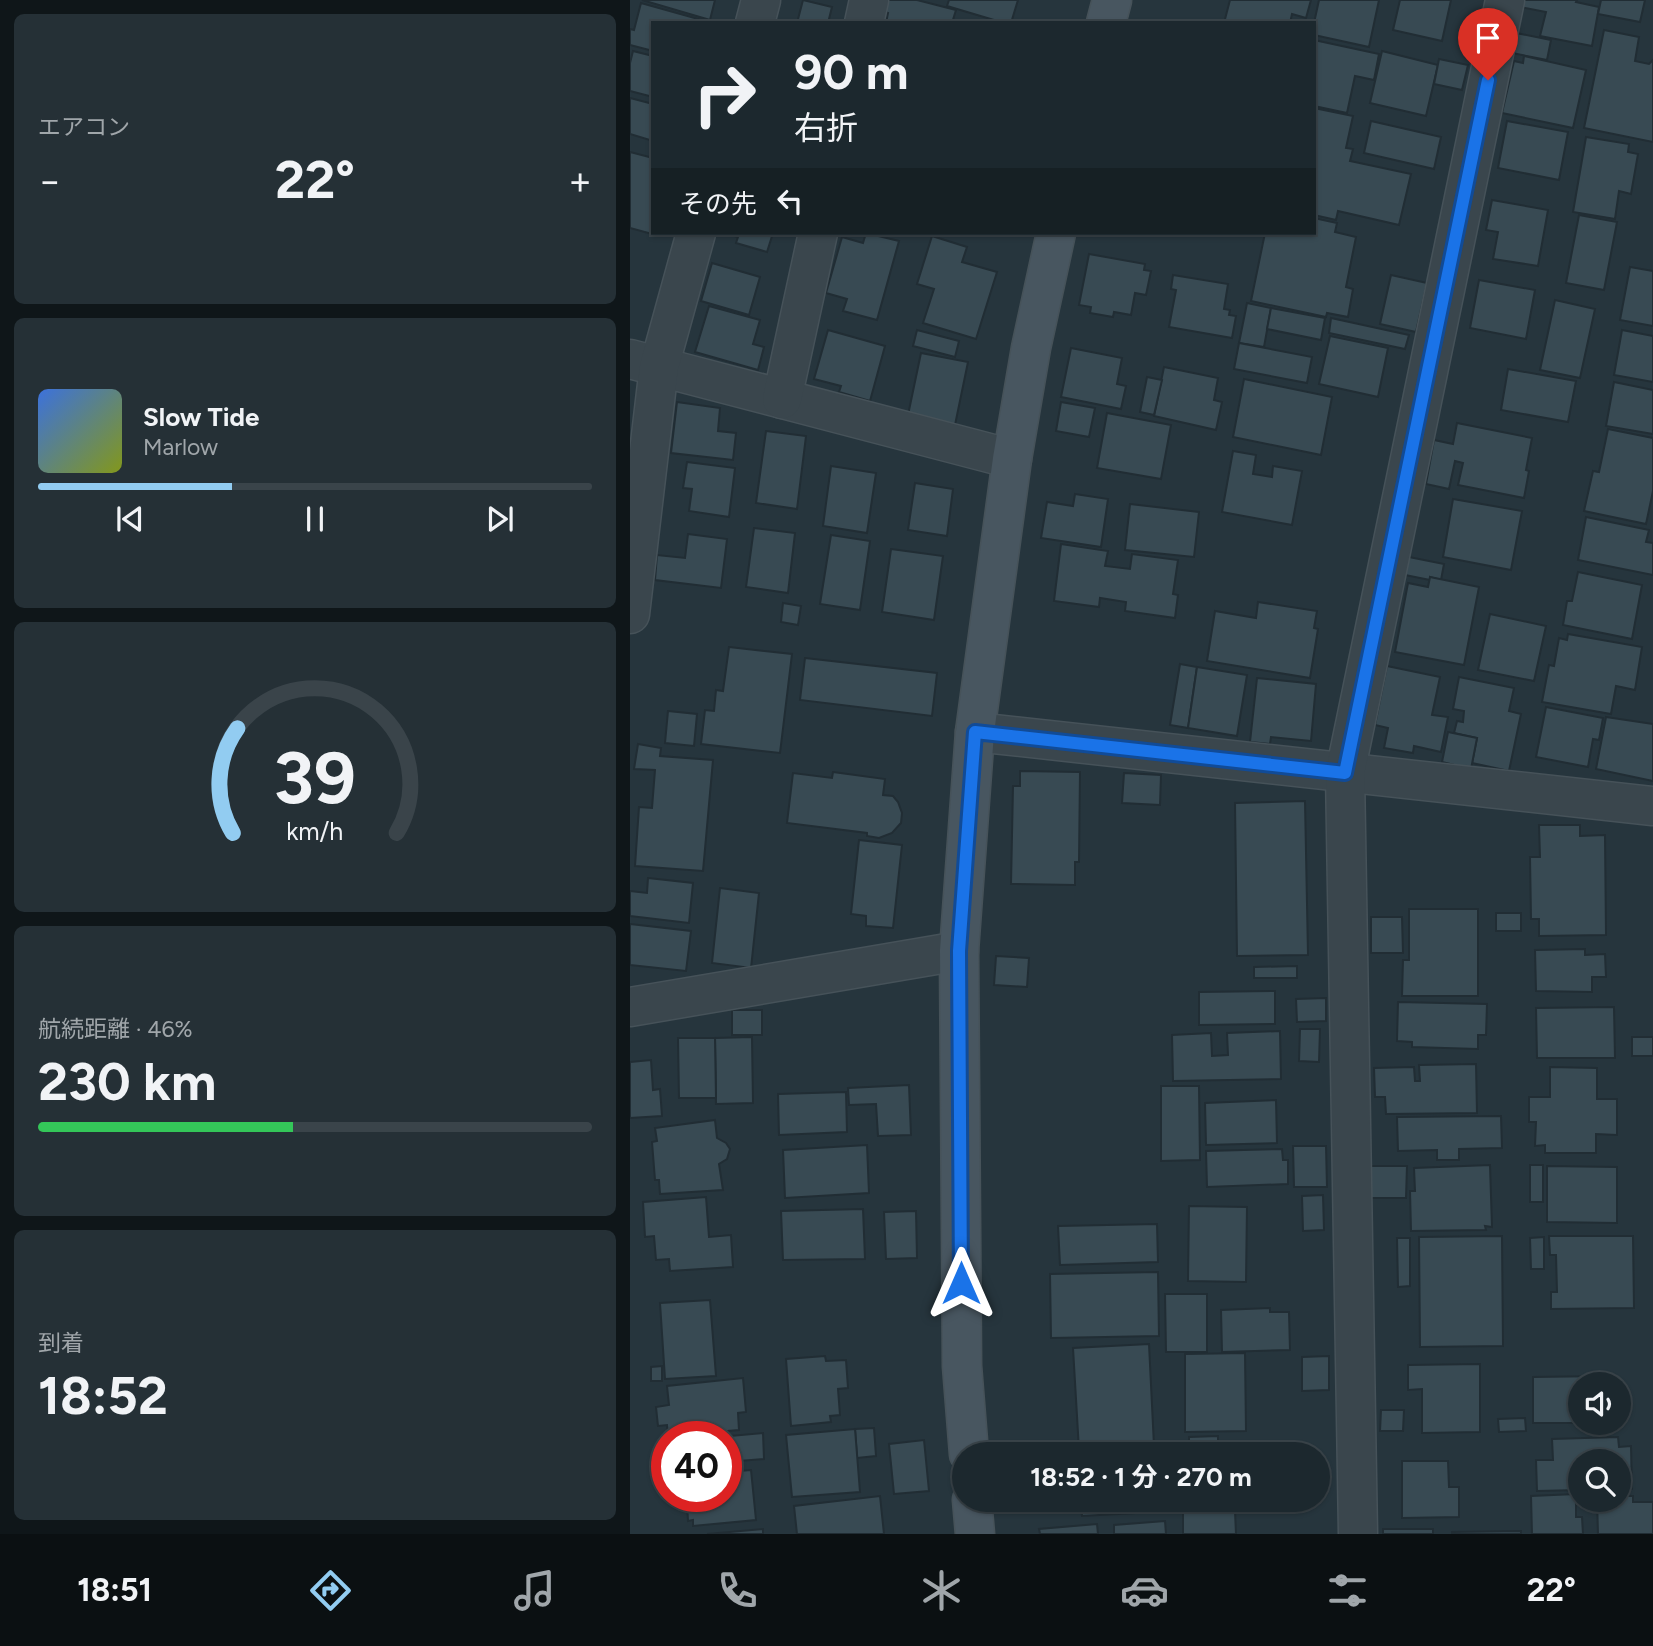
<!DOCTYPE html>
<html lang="ja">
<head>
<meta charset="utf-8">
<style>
  :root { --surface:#1c282e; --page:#253036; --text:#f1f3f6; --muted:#a0a6aa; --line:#3a444a; --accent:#92ccf1 }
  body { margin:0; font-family:Figtree,"Noto Sans JP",sans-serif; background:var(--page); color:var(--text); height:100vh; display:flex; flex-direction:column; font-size:26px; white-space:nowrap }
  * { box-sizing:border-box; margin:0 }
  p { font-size:23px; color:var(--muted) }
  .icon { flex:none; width:38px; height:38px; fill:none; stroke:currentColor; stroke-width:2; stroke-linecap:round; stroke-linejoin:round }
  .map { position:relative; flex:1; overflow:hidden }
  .drawer { display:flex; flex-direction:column; gap:14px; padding:14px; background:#0f1619; width:630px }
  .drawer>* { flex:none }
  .hud { position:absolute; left:21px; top:21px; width:665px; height:214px; border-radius:0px; box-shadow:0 2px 5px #0004,0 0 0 2px var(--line); background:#1c282e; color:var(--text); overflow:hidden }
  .controls { position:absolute; left:938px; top:1372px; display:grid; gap:14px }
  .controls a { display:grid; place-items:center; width:63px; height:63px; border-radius:50%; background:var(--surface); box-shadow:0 2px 5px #0004,0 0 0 2px var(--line); font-size:35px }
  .speed { position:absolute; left:21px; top:1421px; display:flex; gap:14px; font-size:35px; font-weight:700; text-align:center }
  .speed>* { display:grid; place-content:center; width:91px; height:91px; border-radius:50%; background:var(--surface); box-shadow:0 2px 5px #0004,0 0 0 2px var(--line); line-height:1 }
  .speed .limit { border:10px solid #d22; background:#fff; color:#111 }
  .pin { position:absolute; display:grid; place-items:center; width:60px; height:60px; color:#fff; margin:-72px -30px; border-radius:50% 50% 50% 0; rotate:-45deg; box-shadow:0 0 7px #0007 }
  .pin .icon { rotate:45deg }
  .me { position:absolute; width:77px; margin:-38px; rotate:0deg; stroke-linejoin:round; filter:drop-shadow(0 0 5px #0008) }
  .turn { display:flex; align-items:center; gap:24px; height:147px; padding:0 28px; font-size:32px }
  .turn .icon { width:91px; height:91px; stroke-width:2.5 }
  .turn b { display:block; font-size:49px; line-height:60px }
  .then { display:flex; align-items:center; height:66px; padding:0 28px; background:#0003; gap:14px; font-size:26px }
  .big { font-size:52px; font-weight:700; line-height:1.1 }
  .drawer .card { flex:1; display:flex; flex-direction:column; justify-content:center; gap:10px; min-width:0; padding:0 24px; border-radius:10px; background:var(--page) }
  .drawer .dial { align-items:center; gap:0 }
  .dial svg { height:182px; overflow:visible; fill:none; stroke:var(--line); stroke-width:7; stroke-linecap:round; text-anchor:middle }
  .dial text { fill:var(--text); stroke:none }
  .song { display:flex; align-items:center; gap:21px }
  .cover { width:84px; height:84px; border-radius:10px; background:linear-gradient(135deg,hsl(220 70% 55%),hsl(70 70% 35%)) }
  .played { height:7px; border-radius:4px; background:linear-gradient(90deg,var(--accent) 35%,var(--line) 35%) }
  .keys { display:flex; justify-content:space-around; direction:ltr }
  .heat { display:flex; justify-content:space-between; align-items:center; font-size:38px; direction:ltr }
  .charge { height:10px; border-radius:5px; background:linear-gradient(90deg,#34c759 46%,var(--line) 0) }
  .trip { position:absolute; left:322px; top:1442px; width:378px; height:70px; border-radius:35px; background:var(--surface); box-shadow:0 2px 5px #0004,0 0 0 2px var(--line); font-weight:700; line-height:70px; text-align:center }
  .tabs { display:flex; height:112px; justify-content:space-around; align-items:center; background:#0b1012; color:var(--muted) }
  .tabs .icon { width:49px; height:49px }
  .tabs .on { color:var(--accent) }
  .tabs b { font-size:32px; color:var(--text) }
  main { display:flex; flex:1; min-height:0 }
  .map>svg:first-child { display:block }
  .building { fill:#384a53; stroke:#212d34; stroke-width:2 }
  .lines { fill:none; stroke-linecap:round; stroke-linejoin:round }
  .street-casing { stroke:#465259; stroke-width:41 }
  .secondary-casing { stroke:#465259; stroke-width:41 }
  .street { stroke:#3a464d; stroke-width:38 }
  .secondary { stroke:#485660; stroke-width:38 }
  .route-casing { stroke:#114b97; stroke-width:18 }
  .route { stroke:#1a73e8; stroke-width:12 }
</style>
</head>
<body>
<main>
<section class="drawer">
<div class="card"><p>エアコン</p>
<div class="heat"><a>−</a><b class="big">22°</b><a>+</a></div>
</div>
<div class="card">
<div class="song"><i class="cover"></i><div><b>Slow Tide</b><p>Marlow</p></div></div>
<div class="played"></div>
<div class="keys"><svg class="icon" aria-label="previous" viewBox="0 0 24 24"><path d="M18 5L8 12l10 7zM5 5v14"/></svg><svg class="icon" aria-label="pause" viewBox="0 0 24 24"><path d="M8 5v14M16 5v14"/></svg><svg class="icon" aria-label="next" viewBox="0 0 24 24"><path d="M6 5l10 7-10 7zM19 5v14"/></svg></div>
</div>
<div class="card dial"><svg viewBox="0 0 100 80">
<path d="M14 69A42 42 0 1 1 86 69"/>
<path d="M14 69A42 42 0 0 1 16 23" stroke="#92ccf1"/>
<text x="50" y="56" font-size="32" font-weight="700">39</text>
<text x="50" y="72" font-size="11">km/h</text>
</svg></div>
<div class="card"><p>航続距離 · 46%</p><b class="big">230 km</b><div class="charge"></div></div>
<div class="card"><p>到着</p><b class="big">18:52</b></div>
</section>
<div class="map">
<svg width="1023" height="1534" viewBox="0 0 1023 1534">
  <rect width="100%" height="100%" fill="#26353d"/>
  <!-- building -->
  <g class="building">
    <polygon points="12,0 85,0 80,20"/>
    <polygon points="173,0 202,7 198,23 167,23"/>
    <polygon points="255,0 287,0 326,10 322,23 256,23 258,13 252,11"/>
    <polygon points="319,0 388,0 381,23 374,23 317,6"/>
    <polygon points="600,0 681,0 676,18 662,14 660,23 594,23"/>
    <polygon points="689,0 749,0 739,47 684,35 684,23"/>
    <polygon points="770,0 821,0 812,41 763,30"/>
    <polygon points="892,0 947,0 946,2 969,7 962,46 910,36 916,12 890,7"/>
    <polygon points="971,0 1015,0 1010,22 968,14"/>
    <polygon points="11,3 79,22 23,23 23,51 0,45 0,29 4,30"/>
    <polygon points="974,30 1009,37 1005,61 1019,64 1023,60 1023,142 954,128"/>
    <polygon points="886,33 921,40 917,60 882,53"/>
    <polygon points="684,40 749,54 744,80 725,76 717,113 684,106"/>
    <polygon points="3,51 23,56 23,97 0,91 0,63"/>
    <polygon points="752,51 808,65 796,116 740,103"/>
    <polygon points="894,56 956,70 943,128 872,113 884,61 893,63"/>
    <polygon points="809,59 838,65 832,90 804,84"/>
    <polygon points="0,98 23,104 23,141 0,134"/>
    <polygon points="684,108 723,116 716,148 723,149 720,161 781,174 769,225 708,211 706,220 684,215"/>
    <polygon points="741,121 811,137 804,169 734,153"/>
    <polygon points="877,121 938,132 929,180 868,168"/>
    <polygon points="956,137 999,144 998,152 1008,154 1001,194 989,191 985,219 943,212"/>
    <polygon points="0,152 23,158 22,234 0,228"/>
    <polygon points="862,200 918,210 908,266 863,259 868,232 856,230"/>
    <polygon points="949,215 987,222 974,290 936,283"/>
    <polygon points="684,218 707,223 705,232 726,237 716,287 723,289 718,317 697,313 696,317 621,301 635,233 684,233"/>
    <polygon points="94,233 143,233 137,252 106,243 108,237"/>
    <polygon points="236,233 269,241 247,320 213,311 217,299 196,293 212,237 233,243"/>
    <polygon points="302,236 337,247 332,262 367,272 346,339 293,323 304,289 287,284"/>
    <polygon points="459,254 515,264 514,270 521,271 516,295 505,293 501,315 484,312 483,317 460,313 461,307 449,305"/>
    <polygon points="82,263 130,277 119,315 71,301"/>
    <polygon points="1000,267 1023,271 1023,326 990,320"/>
    <polygon points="543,275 598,284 594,309 600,310 599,315 606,316 602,338 539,327 546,290 541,289"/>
    <polygon points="761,275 797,283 786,332 750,324"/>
    <polygon points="849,280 905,290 896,339 840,328"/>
    <polygon points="925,300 965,309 950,378 910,370"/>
    <polygon points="617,303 641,308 634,347 609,343"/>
    <polygon points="79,306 130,320 123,344 134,347 128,370 65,352"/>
    <polygon points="641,308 695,318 691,340 637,329"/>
    <polygon points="701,318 779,335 775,349 699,333"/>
    <polygon points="198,330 255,346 240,401 209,392 211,386 184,379"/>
    <polygon points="287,330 329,341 325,357 283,346"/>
    <polygon points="992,330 1023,336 1023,382 984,375"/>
    <polygon points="700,336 758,348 748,397 689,384"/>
    <polygon points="609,343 682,357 677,383 604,369"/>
    <polygon points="441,348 492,358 487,384 496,386 491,409 431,397"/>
    <polygon points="291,353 338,362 325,425 278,415"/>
    <polygon points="534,367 588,378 584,400 592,402 586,430 524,416"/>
    <polygon points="878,369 946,381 938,422 871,410"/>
    <polygon points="517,377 532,380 524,415 510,412"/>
    <polygon points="614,379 702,397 691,455 603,437"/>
    <polygon points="984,382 1023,390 1023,434 976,426"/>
    <polygon points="47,402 90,408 88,431 106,433 103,460 41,453"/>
    <polygon points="431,402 465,408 459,437 426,431"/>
    <polygon points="477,413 541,425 531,479 467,468"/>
    <polygon points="827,423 902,438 896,470 899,471 894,498 828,485 833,463 825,461 819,489 796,484 804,440 823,444"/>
    <polygon points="978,429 1023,438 1023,491 1016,524 954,511 963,471 969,472"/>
    <polygon points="136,431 176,436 167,509 126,503"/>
    <polygon points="603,451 626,455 623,474 642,477 643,466 672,471 662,525 592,512"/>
    <polygon points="57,462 105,468 99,517 59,511 62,489 53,488"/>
    <polygon points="201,466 246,473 237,533 193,526"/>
    <polygon points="285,483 323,489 317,536 278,530"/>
    <polygon points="445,494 478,499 471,547 411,538 417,502 443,506"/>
    <polygon points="823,499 892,511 881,570 813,557"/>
    <polygon points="500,504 569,512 564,557 495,550"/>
    <polygon points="956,517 1019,530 1016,542 1023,543 1023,575 948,560"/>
    <polygon points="124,528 165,533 158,593 116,587"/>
    <polygon points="58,534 97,539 91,588 25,580 27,555 55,558"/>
    <polygon points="201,535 240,541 230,610 190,604"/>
    <polygon points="431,544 478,551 475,566 500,569 502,554 548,560 543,594 548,595 545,618 495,611 496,602 470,598 469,607 424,601"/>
    <polygon points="261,549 313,556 304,620 252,612"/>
    <polygon points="779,557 814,564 811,580 800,577 800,580 775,575"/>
    <polygon points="948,572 1012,585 1002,639 933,625 937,601 942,601"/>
    <polygon points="800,577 849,587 834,665 765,652 778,583 798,587"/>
    <polygon points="628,602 687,611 684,628 688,629 680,678 577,661 585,611 626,618"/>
    <polygon points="153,603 171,606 168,625 151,622"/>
    <polygon points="860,614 916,626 904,681 848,670"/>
    <polygon points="938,634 1012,647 1005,690 986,686 981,714 912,702 919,665 924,666 929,638 937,640"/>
    <polygon points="99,647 162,654 150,753 71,744 75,710 84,711 86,690 93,691"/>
    <polygon points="175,658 307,673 302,716 170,700"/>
    <polygon points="550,664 567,667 558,728 540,725"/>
    <polygon points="757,666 810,677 802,715 818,717 811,752 784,746 783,753 754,748 758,728 745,725"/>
    <polygon points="567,667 617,675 607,736 558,728"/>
    <polygon points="829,677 884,688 879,711 891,714 879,771 842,763 847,738 824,733 827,721 833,722 834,711 823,709"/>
    <polygon points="627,678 686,684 681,741 641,737 640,744 620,742"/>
    <polygon points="916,707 973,718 969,740 963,739 958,767 906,757"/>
    <polygon points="38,711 67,714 64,746 35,743"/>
    <polygon points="976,717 1023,724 1023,781 966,769"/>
    <polygon points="818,732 847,738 841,769 812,762"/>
    <polygon points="8,744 31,748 30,756 83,760 73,871 5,866 9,807 22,808 25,770 4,769"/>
    <polygon points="390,771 450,772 449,862 445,862 445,885 381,884 383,786 390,786"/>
    <polygon points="203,772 255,779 253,795 263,796 268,802 272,813 271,823 262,833 249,838 237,836 237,833 157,823 163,773 202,778"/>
    <polygon points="494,773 531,775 530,805 492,803"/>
    <polygon points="675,801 678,955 607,956 605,803"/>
    <polygon points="909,825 950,825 950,836 975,835 976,935 909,936 909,919 901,919 900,857 910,857"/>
    <polygon points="229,840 272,845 263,928 236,926 236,916 221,914"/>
    <polygon points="18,878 63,883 59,923 0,916 0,891 17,893"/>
    <polygon points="90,888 129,893 121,968 82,963"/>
    <polygon points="779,909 848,909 848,996 772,996 773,960 779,960"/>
    <rect x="866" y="913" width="25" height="18"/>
    <polygon points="741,917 772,917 773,953 741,953"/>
    <polygon points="0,924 61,931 56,971 0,965"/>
    <polygon points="955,949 955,955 975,954 976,977 962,977 962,992 906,991 905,950"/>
    <polygon points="366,956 399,958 397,987 364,985"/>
    <polygon points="667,966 667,978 624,978 624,967"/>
    <polygon points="645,991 645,1024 569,1025 569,992"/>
    <polygon points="696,998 696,1021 667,1022 666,999"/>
    <polygon points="768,1002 857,1004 856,1035 848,1035 848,1049 782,1047 782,1042 767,1041"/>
    <polygon points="984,1007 985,1058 907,1058 906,1008"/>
    <rect x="102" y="1010" width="30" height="25"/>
    <polygon points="670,1029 690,1029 689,1062 669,1061"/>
    <polygon points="650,1031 651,1079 543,1081 542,1035 581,1033 582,1056 598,1055 597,1033"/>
    <polygon points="122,1037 123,1103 86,1104 85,1038"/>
    <rect x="1002" y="1037" width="21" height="19"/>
    <polygon points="48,1038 85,1038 86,1098 49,1098"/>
    <polygon points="21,1060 23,1090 30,1089 32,1116 0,1118 0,1062"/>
    <polygon points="846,1064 847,1113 756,1114 755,1097 745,1097 744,1068 784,1067 785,1081 790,1081 789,1065"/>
    <polygon points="920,1067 967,1068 967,1099 987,1099 987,1135 966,1134 966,1153 915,1153 915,1145 905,1146 906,1122 899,1122 899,1097 920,1097"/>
    <polygon points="279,1085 281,1135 248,1136 246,1104 219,1105 218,1088"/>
    <polygon points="531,1086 569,1086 570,1160 531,1161"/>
    <polygon points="216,1092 217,1132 149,1135 148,1094"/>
    <polygon points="646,1100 647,1143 576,1145 575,1103"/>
    <polygon points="871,1116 872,1148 829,1149 829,1160 807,1160 807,1150 768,1151 767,1117"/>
    <polygon points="85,1120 87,1138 96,1143 100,1149 97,1159 89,1164 93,1190 30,1194 29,1180 25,1180 22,1142 27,1141 25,1128"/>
    <polygon points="237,1145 239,1193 155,1198 153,1150"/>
    <polygon points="663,1146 696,1146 697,1187 664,1187"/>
    <polygon points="652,1149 653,1160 658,1160 658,1184 577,1187 576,1151"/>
    <polygon points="860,1165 862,1227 855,1226 856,1230 781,1231 780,1191 785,1191 784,1168"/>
    <rect x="900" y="1165" width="13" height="37"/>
    <polygon points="740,1166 777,1166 776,1198 741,1198"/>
    <polygon points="917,1166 987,1167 987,1223 917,1222"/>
    <polygon points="693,1195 694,1230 673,1231 672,1196"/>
    <polygon points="76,1197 79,1237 101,1235 103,1267 40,1271 39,1259 26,1260 24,1236 15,1237 13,1202"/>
    <polygon points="559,1206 617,1207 616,1282 558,1281"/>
    <polygon points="233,1209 235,1259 153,1260 151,1211"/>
    <polygon points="286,1211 287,1258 256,1259 254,1212"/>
    <polygon points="527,1224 528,1262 430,1265 428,1226"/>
    <polygon points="872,1236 873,1346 790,1347 789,1237"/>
    <polygon points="919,1236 1003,1236 1004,1308 921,1309 921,1292 927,1292 926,1255 920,1255"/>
    <polygon points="914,1237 914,1269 901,1269 900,1238"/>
    <polygon points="767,1238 780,1238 780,1286 768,1287"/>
    <polygon points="528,1272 529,1336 421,1338 420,1274"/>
    <polygon points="535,1294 577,1294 577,1352 536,1352"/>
    <polygon points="80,1300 86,1376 35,1379 30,1303"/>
    <polygon points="640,1308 640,1312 659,1312 660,1350 592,1352 591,1310"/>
    <polygon points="519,1344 524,1446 449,1450 443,1348"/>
    <polygon points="615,1353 616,1431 555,1432 555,1354"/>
    <polygon points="195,1356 196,1361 216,1360 218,1388 208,1389 210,1415 200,1416 201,1422 161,1426 156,1359"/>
    <polygon points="699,1356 699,1390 672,1391 672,1357"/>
    <polygon points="850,1364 850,1432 792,1433 792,1389 778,1390 778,1365"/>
    <polygon points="32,1366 32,1381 21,1381 21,1367"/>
    <polygon points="975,1376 975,1384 950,1384 951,1423 903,1423 903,1377"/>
    <polygon points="113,1378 116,1412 108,1413 109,1430 38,1436 37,1425 28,1426 26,1407 39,1405 37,1386"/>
    <polygon points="751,1410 774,1410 773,1431 750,1431"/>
    <polygon points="895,1418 896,1431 869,1432 868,1419"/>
    <polygon points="244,1428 246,1456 227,1458 225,1429"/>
    <polygon points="225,1429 230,1492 162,1497 156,1435"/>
    <polygon points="133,1433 134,1459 96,1462 96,1437 89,1437"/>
    <polygon points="588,1436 588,1443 634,1441 635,1454 552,1454 559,1453 559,1437"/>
    <polygon points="988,1437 989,1447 1001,1446 1002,1489 989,1489 989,1461 950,1461 950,1490 907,1491 906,1460 923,1460 922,1439"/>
    <polygon points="294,1440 299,1491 264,1494 259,1444"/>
    <polygon points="772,1461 818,1461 819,1487 829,1487 829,1517 772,1518"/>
    <polygon points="121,1470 126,1520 63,1526 63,1520 58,1521 57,1502 51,1503 51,1496 96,1496 96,1472"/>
    <polygon points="946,1494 946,1517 952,1517 953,1534 902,1534 901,1496"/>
    <polygon points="250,1496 254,1534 167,1534 164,1506"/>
    <polygon points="989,1496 1003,1496 1003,1502 1023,1502 1023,1534 968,1534 967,1500 989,1500"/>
    <polygon points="435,1500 522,1500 523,1512 452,1516 451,1501 436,1503"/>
    <polygon points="599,1505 599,1512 605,1511 606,1534 553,1534 553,1506"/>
    <polygon points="535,1521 536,1534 484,1534 484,1525"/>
    <polygon points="467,1524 468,1534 410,1534 409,1529"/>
    <polygon points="133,1529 133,1534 77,1534"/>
    <rect x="753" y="1529" width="50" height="5"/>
    <polygon points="891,1531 891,1534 822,1534 822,1532"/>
  </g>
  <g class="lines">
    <defs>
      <g id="street">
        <polyline points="125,23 131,0"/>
        <polyline points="234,23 239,0"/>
        <polyline points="0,359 382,459"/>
        <polyline points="152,399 188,233"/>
        <polyline points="0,614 29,367 66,233"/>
        <polyline points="345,732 1023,806"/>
        <polyline points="0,1007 329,951"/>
        <polyline points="728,1534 715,773 875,0"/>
      </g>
      <g id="secondary">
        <polyline points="476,23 482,0"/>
        <polyline points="339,1454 332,1366 329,951 345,732 382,459 401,348 426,233"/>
        <polyline points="342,1500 345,1534"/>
      </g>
    </defs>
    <!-- street casing -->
    <use href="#street" class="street-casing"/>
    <!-- secondary casing -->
    <use href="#secondary" class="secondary-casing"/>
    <!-- street -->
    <use href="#street" class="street"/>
    <!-- secondary -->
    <use href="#secondary" class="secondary"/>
  </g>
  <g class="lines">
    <defs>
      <polyline id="route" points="331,1283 329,951 345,732 715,773 858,80"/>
    </defs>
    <!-- route casing -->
    <use href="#route" class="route-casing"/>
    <!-- route -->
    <use href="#route" class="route"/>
  </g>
</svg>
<div class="controls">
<a><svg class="icon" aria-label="sound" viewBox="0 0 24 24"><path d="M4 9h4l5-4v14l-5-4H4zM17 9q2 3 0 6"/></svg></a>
<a><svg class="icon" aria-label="search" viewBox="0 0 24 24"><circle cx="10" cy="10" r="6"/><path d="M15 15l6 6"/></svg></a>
</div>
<div class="speed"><div class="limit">40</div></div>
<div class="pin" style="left:858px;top:80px;background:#d93025"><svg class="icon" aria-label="arrive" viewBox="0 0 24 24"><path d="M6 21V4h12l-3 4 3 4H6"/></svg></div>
<svg class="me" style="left:331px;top:1283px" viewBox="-20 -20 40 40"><path d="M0-17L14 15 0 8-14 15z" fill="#1a73e8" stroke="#fff" stroke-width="4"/></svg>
<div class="trip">18:52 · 1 分 · 270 m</div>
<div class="hud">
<div class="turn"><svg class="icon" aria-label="right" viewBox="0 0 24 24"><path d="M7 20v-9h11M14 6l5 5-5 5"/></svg><div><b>90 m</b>右折</div></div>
<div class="then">その先<svg class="icon" aria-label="left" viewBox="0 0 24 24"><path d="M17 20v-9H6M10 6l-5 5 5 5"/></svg></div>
</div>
</div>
</main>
<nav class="tabs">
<b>18:51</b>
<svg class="icon on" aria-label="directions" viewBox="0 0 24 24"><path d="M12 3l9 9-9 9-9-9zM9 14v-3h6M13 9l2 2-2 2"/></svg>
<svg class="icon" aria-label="music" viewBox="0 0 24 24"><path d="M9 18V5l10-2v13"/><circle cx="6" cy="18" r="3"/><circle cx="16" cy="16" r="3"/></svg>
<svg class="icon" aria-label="phone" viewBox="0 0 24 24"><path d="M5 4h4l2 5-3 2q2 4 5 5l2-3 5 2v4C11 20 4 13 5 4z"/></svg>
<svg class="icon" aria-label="climate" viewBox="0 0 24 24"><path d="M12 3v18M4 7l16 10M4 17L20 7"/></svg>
<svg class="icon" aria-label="car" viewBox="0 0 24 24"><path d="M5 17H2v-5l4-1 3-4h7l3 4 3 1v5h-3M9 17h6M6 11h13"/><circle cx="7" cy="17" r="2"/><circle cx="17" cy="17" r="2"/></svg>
<svg class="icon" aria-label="filters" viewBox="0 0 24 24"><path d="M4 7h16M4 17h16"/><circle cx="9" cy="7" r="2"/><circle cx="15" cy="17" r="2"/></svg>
<b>22°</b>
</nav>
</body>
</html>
